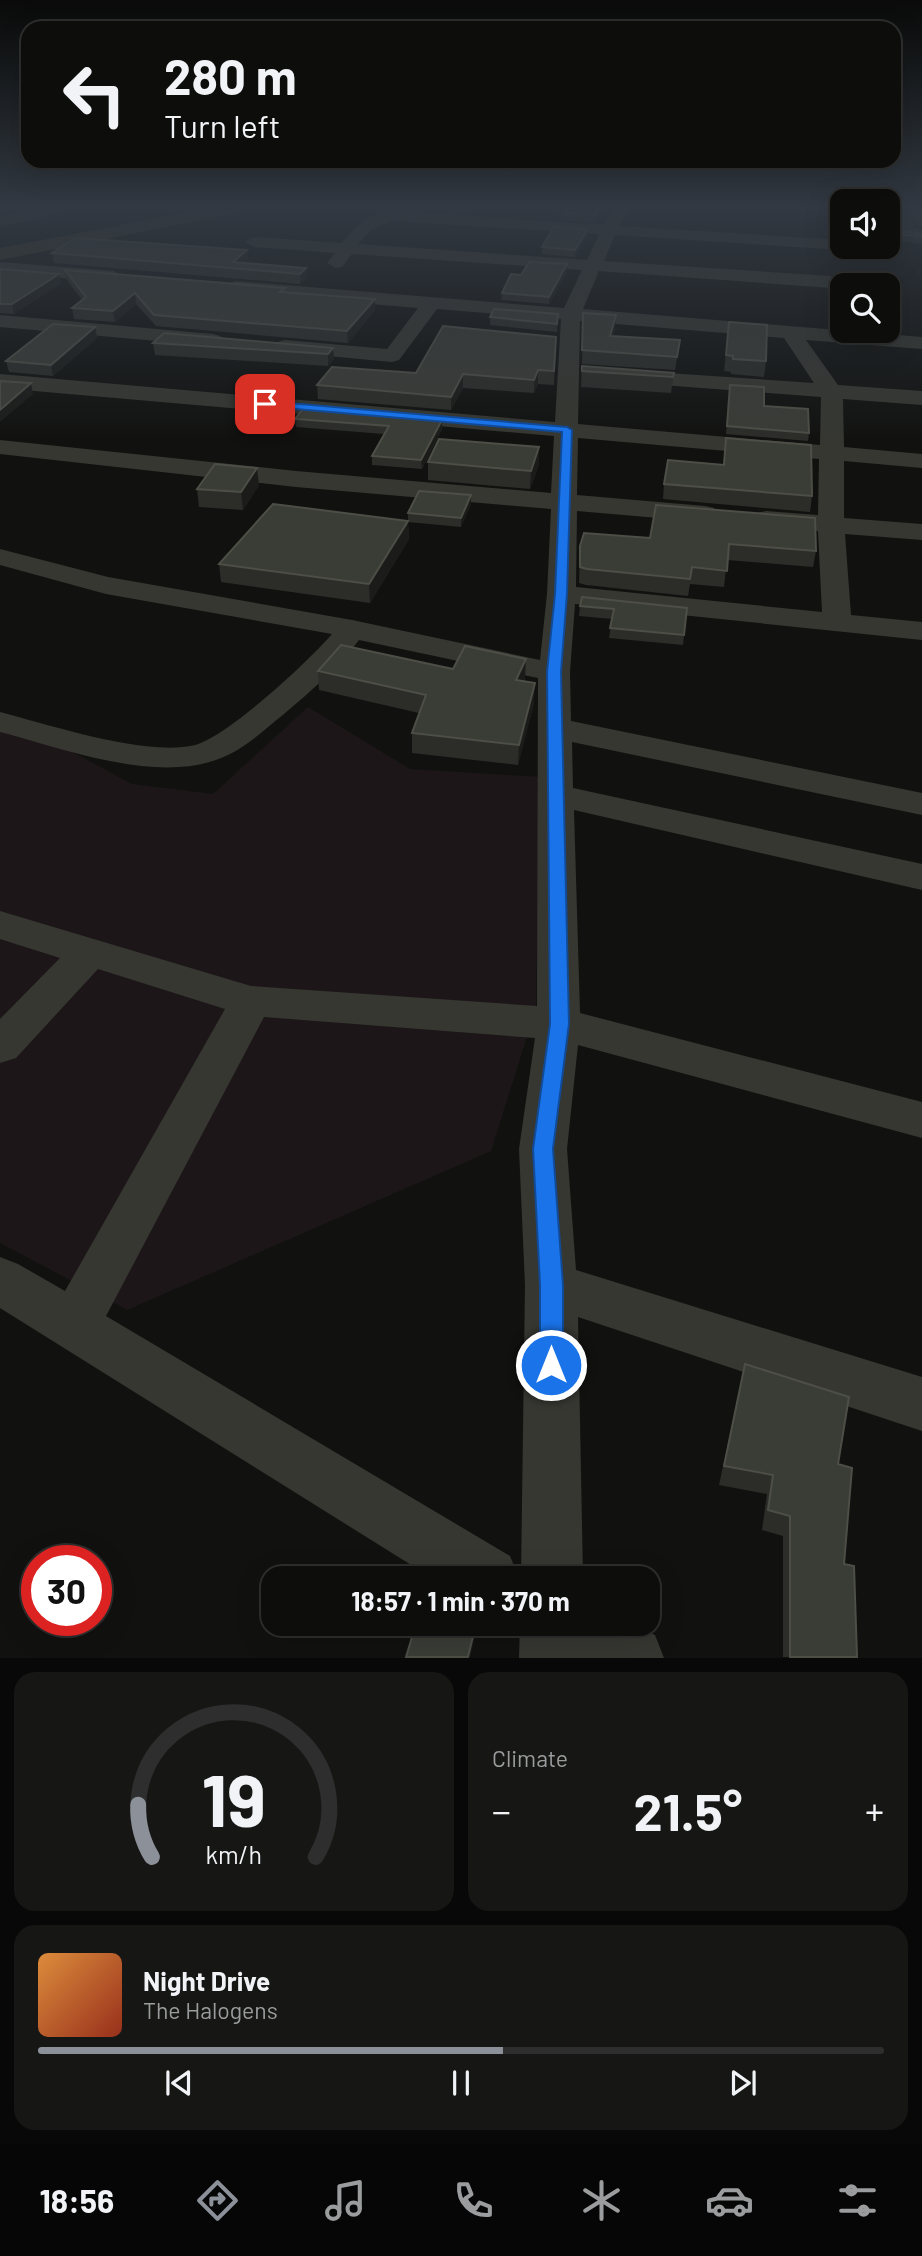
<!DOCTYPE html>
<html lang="en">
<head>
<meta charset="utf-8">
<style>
  :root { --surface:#0d0e0c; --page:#161715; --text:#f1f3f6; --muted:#9a9c9d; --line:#2d2e2d; --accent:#8c9099 }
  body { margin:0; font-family:Barlow,sans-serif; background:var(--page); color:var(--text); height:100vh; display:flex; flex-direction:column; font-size:26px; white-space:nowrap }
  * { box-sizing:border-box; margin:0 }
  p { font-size:23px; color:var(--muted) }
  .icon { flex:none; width:38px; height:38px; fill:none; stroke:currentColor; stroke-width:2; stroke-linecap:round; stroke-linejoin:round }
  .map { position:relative; height:1658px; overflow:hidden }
  .details { display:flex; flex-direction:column; gap:14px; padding:14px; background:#070807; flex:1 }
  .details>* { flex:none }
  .guide { position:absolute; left:21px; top:21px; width:880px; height:147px; border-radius:21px; box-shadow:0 7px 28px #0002,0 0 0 2px var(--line); background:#0d0e0c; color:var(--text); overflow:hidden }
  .controls { position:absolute; left:830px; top:189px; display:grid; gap:14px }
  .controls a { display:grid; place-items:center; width:70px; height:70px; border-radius:14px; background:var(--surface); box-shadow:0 7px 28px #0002,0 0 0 2px var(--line); font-size:35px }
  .speed { position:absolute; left:21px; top:1545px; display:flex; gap:14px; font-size:35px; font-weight:700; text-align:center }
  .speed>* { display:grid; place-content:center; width:91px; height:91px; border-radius:50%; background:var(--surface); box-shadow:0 7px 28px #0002,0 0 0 2px var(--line); line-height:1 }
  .speed .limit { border:10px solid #d22; background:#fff; color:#111 }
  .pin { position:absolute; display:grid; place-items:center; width:60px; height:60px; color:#fff; margin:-30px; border-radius:14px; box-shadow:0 4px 10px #0006 }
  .me { position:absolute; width:77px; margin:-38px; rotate:0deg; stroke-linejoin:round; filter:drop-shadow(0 0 5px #0008) }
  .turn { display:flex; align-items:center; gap:24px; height:147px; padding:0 28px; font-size:32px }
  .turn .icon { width:91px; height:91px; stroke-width:2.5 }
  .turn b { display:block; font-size:49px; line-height:60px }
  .big { font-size:52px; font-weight:700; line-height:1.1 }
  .details .card { flex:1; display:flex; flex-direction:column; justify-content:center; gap:10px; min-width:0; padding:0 24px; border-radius:21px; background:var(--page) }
  .details .dial { align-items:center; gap:0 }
  .dial svg { height:182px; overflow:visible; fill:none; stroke:var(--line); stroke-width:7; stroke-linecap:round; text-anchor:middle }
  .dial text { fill:var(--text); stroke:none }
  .song { display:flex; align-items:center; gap:21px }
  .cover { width:84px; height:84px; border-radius:10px; background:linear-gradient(135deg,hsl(30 70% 55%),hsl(10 70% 35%)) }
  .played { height:7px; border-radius:4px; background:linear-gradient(90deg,var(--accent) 55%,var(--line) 55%) }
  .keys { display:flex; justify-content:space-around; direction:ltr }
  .heat { display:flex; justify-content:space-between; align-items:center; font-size:38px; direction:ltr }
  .details .tiles { flex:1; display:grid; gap:14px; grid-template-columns:1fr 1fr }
  .card:last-child { grid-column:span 2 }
  .trip { position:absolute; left:261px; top:1566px; width:399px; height:70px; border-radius:21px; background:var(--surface); box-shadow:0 7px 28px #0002,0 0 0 2px var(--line); font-weight:700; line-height:70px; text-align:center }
  .tab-bar { display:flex; height:112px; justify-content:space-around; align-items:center; background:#050605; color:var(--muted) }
  .tab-bar .icon { width:49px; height:49px }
  .tab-bar .selected { color:var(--accent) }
  .tab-bar b { font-size:32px; color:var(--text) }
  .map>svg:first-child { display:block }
  .green { fill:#1d1619 }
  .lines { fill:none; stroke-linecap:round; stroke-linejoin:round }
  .canal { fill:#373426; fill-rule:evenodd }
  .minor { fill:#363731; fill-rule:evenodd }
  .wall { fill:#2c2d29 }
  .shaded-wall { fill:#1b1c1a }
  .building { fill:#3a3c36; stroke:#4d4e46; stroke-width:2 }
  .route { fill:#1a73e8; stroke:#114b97; stroke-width:2 }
</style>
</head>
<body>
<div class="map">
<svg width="922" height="1658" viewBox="0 0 922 1658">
  <rect width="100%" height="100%" fill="#111210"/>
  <!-- green -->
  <polygon class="green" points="308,707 410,769 540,777 536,1008 491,1151 127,1310 0,1243 0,713 132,784 213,794"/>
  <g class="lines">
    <!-- canal -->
    <polygon class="canal" points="206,209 240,209 232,214 0,260 0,248"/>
    <!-- minor -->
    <g class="minor">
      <polygon points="36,209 64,209 62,212 0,227 0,217"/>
      <path d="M614,209H630L620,226L842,240V247H849L842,250L615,235L604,261L831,276L840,282L831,288L599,271L583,309L922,337V349L806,340L838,385L922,391V405L843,399L844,447L922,454V468L844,461V518L922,524V540L845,534L851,615L922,622V640L575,604L570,672L571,721L922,793V815L572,742L573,788L922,864V890L574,810L580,1013L922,1102V1138L578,1045L567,1149L576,1270L922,1377V1431L578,1317L583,1578H521L525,1285L519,1149L535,1038L264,1017L106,1316L510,1556L519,1578H432L0,1308V1257L18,1264L65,1291L225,1009L98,969L16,1058L0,1063V1019L60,958L0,939V911L251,986L537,1006L538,678L359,640C338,668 311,691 284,714C266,728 249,745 228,755C163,787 66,749 0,732V712C51,725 145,757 195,745C228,736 308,662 332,634L106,594L0,565V549L108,577L352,620L540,660L547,594L551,509L296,487L0,454V440L296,471L551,493L554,436L0,388V374L555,422L561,319L437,309L399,360L392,362L285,352L278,350L275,346L278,342L285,340L387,349L418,308L235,293L226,287L235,281L564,308L582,270L352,254L342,267L336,268L327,263L335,253L254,247L245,242L254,237L342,243C356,224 369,215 392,211L604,225ZM392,221L599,234L587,260L358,244L372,229ZM580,321L784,338L814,383L623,370L615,371L612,376L615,381L623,382L821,397L820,445L578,424ZM578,438L819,459L818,515L766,511L757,513L753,519L757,525L818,531L822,612L576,587L577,511L705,522L714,520L718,514L714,508L705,506L577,495Z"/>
      <polygon points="907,209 922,209 912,228 922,229 922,239 901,237 893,232"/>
      <polygon points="0,262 114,271 123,277 114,283 0,272"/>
      <polygon points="0,315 213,334 220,336 223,340 220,344 213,346 0,327"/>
      <polygon points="520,1624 632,1624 655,1635 664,1658 519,1658"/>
    </g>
  </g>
  <!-- wall -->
  <g class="wall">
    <polygon points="559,209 602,209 595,222 562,220 563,212 559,212"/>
    <polygon points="922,210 922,227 916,226 917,219"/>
    <polygon points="588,229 588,236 575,257 542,254 542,247"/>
    <polygon points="898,234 922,234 922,244 896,241"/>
    <polygon points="247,250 248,259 244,263 306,268 307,278 300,284 54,263 52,253"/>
    <polygon points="567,264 567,272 549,304 501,300 502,293 521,275"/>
    <polygon points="0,269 61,283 14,314 0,313"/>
    <polygon points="65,270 285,293 375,299 375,310 348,343 156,326 136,304 115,322 74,319 72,308 82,300 67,280"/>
    <polygon points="583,313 615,328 613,336 680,340 675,370 582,364"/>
    <polygon points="558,314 557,332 490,325 490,317"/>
    <polygon points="729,322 766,361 764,377 731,374 731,372 724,371"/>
    <polygon points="95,327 97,338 53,376 9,372 6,361"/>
    <polygon points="556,337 554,385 538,384 534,393 463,388 451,410 318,399 317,385 416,373"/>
    <polygon points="153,343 333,348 334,359 328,366 155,355"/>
    <polygon points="582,366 674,373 671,393 581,387"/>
    <polygon points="730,385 809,433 808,441 726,434"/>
    <polygon points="295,419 442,420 442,429 422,469 372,465 372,456 384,434 296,427"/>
    <polygon points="726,438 812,496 810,512 663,499 664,484 723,464"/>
    <polygon points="428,462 539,464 530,489 428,480"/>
    <polygon points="259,485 243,510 199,507 197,489"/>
    <polygon points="471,495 471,504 461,527 408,522 409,539 370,603 221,582 219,564 408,521 408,513"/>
    <polygon points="656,505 816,551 813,567 727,560 724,587 690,584 688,596 586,585 579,583 580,546 650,538"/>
    <polygon points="580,606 687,608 683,645 609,638 612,619 579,616"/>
    <polygon points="453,669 525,678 524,682 534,703 518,765 412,753 412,733 419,713 319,690 318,671"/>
    <polygon points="745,1364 838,1464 844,1564 857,1657 783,1657 783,1536 762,1530 767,1494 719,1485"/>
  </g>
  <!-- shaded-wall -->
  <g class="shaded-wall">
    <polygon points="599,209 602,209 595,222 596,215"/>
    <polygon points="588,229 588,236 575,257 575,250"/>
    <polygon points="247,250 248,259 238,268 233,262"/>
    <polygon points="567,264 567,272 549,304 549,297"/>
    <polygon points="306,268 307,278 300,284 300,274"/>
    <polygon points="59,274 61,283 14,314 12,304"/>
    <polygon points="135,293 136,304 115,322 113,311"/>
    <polygon points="375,299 375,310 348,343 347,331"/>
    <polygon points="616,315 615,328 609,349 610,336"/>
    <polygon points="95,327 97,338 53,376 51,365"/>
    <polygon points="333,348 334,359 328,366 328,354"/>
    <polygon points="538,370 538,384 534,393 534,380"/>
    <polygon points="463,374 463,388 451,410 451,397"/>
    <polygon points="31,383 33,394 0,422 0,410"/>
    <polygon points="442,420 442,429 422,469 421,460"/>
    <polygon points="539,447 539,464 530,489 531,471"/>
    <polygon points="257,468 259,485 243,510 241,492"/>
    <polygon points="471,495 471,504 461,527 461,518"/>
    <polygon points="408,521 409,539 370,603 369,584"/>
    <polygon points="526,659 525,678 515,700 516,680"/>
    <polygon points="535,683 534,703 518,765 519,745"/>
    <polygon points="476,1624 478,1624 470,1657 468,1657"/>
  </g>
  <!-- building -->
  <g class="building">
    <polygon points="565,209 599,209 596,215 563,213"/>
    <polygon points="922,210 922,220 917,219"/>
    <polygon points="554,227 588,229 575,250 542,247"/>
    <polygon points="899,231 922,234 922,237 898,234"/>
    <polygon points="75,238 247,250 233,262 306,268 300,274 52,253"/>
    <polygon points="529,262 567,264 549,297 502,293 511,274 521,275"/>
    <polygon points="0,269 59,274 12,304 0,304"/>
    <polygon points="65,270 285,288 280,292 375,299 347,331 154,315 135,293 113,311 72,308 86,297"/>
    <polygon points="494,309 558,314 557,324 490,317"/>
    <polygon points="583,313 616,315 610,336 680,340 677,357 582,350"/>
    <polygon points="729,322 767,325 766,361 733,359 733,356 726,355"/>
    <polygon points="53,324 95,327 51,365 6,361"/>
    <polygon points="443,326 556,337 554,371 538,370 534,380 463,374 451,397 317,385 332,367 416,373"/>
    <polygon points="164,333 333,348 328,354 153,343"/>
    <polygon points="582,366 674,373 673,377 582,371"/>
    <polygon points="0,381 31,383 0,410"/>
    <polygon points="730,385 764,387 764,406 808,409 809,433 727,426"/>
    <polygon points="303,409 442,420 421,460 372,456 389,426 295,419"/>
    <polygon points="726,438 811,445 812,496 664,484 668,460 724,465"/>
    <polygon points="439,439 539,447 531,471 428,462"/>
    <polygon points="215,464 257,468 241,492 197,489"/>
    <polygon points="419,491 471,495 461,518 408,513"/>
    <polygon points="273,504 408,521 369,584 219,564"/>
    <polygon points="656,505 815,518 816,551 729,544 727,571 692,567 690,579 587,569 580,567 580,546 584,533 650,538"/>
    <polygon points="582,597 687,608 684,635 610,628 614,609 580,606"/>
    <polygon points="341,645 453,669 465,646 526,659 516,680 535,683 519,745 412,733 426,695 318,671"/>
    <polygon points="745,1364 849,1397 838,1464 852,1468 844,1564 854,1566 857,1657 790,1657 790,1516 768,1510 773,1475 724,1466"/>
    <polygon points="416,1624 476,1624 468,1657 406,1657"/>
  </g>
  <!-- sky -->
  <linearGradient id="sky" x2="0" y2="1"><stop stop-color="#090a09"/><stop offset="0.47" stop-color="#323942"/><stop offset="1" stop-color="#323942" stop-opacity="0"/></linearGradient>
  <rect width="922" height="441" fill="url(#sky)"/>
  <!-- route -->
  <polygon class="route" points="265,401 567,427 572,430 567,594 561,672 569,1024 553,1149 563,1285 563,1365 560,1373 551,1376 543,1373 540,1365 540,1285 533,1149 550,1024 547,672 555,594 562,432 261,406 261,402"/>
</svg>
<div class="controls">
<a><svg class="icon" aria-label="sound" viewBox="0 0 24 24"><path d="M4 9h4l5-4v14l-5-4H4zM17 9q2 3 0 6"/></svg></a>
<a><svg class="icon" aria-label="search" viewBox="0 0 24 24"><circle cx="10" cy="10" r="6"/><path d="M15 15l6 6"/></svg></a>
</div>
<div class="speed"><div class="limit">30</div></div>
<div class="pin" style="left:265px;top:404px;background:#d93025"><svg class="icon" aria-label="arrive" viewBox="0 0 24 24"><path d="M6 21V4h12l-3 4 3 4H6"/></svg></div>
<svg class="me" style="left:551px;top:1365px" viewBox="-20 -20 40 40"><circle r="17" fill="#1a73e8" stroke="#fff" stroke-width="3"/><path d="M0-11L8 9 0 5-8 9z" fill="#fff"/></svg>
<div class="trip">18:57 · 1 min · 370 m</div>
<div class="guide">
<div class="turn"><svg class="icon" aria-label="left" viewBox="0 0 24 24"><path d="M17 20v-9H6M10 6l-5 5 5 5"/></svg><div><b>280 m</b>Turn left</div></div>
</div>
</div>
<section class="details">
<div class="tiles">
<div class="card dial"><svg viewBox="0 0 100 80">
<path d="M14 69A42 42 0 1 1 86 69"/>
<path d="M14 69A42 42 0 0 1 8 46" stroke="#8c9099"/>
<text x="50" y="56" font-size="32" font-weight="700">19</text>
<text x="50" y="72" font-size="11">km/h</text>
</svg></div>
<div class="card"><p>Climate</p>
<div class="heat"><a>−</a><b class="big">21.5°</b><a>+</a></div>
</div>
<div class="card">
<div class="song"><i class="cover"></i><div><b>Night Drive</b><p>The Halogens</p></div></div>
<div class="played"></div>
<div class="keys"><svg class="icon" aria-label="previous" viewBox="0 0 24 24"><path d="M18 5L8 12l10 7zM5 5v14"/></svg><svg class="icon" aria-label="pause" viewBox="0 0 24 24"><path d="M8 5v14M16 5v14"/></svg><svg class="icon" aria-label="next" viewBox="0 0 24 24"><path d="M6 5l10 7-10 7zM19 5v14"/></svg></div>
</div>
</div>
</section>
<nav class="tab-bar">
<b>18:56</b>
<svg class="icon selected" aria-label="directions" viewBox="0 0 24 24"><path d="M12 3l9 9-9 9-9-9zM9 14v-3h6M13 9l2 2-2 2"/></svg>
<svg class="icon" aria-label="music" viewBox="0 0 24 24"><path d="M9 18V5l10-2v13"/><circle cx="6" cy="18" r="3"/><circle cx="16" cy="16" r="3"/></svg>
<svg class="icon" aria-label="phone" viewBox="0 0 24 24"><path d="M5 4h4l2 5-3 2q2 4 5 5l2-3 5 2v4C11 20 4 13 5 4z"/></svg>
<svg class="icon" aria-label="climate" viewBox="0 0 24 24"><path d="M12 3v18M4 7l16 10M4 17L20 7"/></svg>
<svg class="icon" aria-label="car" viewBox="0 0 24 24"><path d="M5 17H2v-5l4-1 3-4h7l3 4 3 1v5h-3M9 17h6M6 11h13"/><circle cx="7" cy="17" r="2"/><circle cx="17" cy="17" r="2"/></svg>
<svg class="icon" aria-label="filters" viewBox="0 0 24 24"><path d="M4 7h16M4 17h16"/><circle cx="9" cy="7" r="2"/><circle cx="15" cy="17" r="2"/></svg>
</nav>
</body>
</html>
